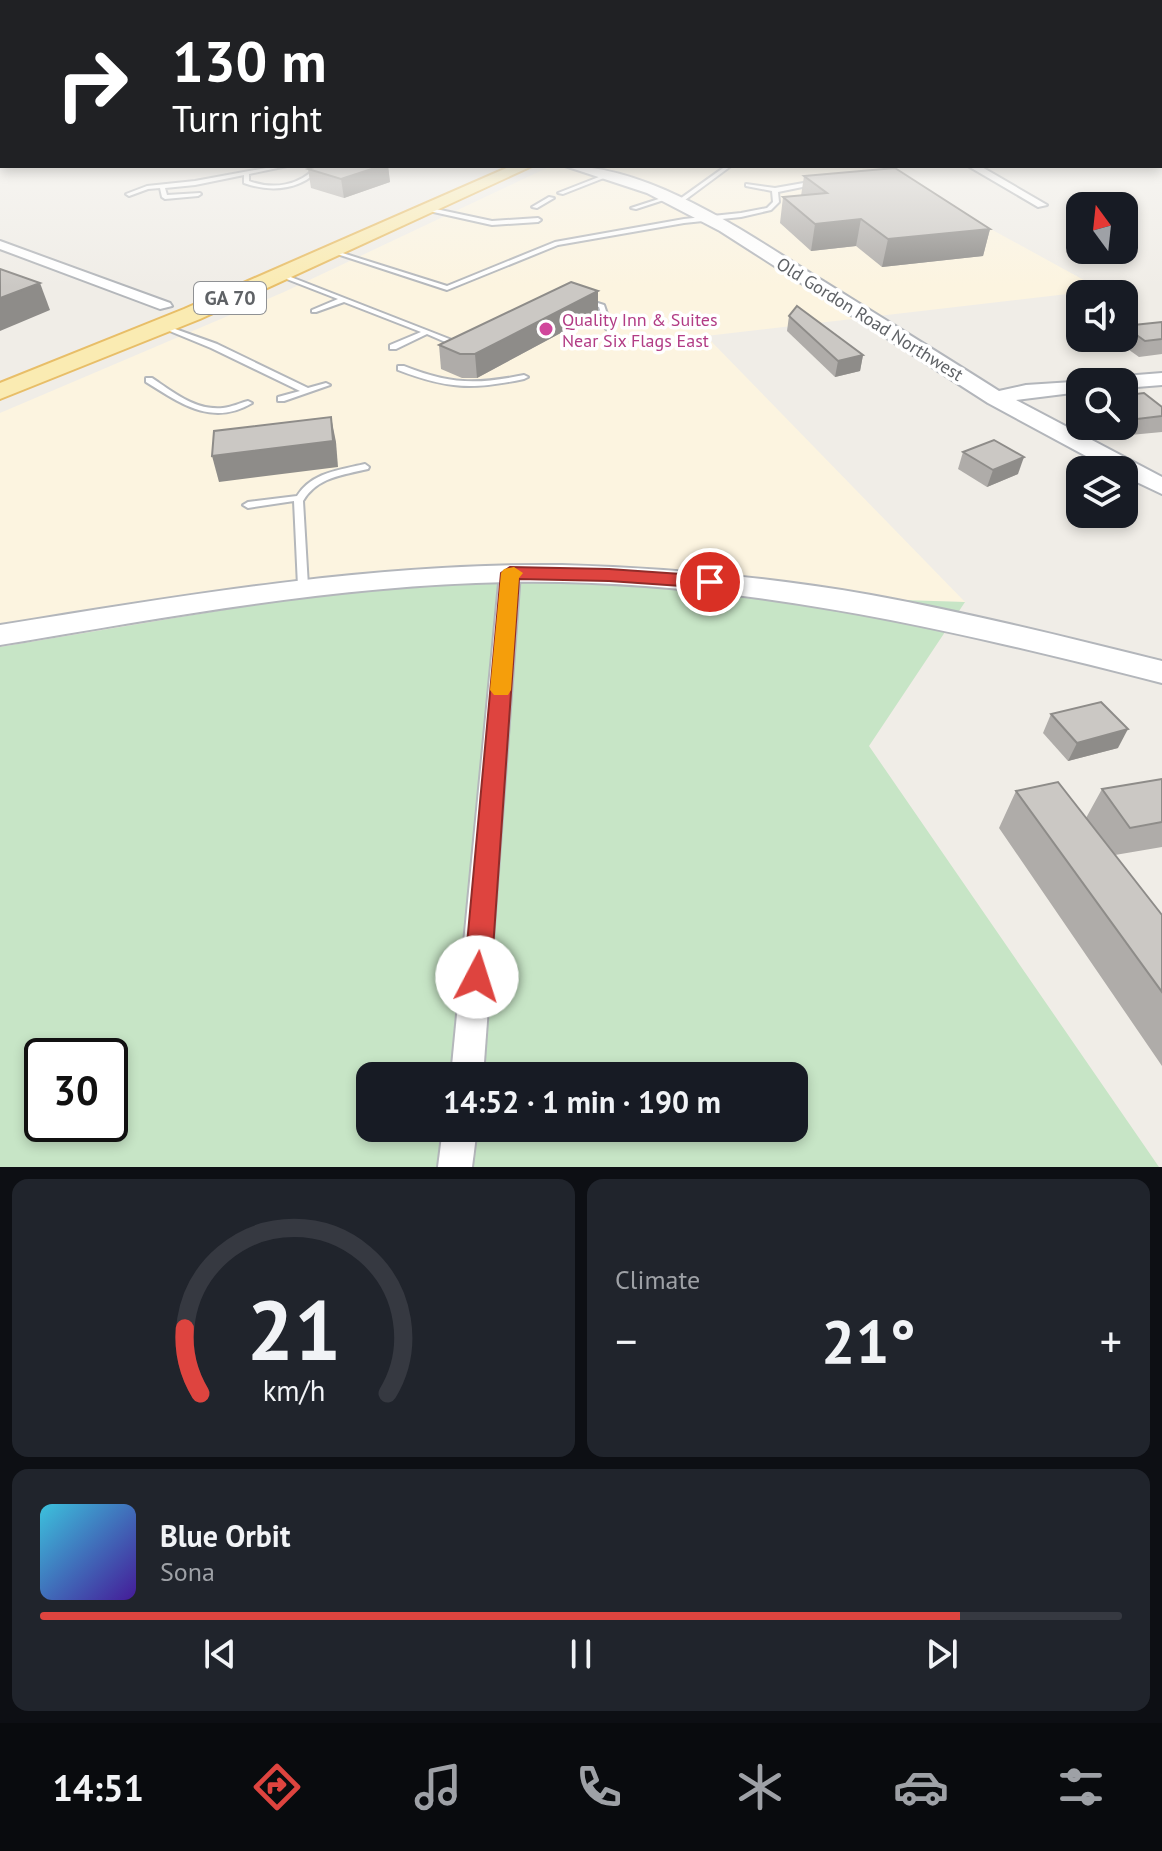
<!DOCTYPE html>
<html lang="en">
<head>
<meta charset="utf-8">
<style>
  :root { --surface:#171b24; --page:#20242c; --text:#f1f3f6; --muted:#9ea1a6; --line:#363941; --accent:#de443f }
  body { margin:0; font-family:"PT Sans",sans-serif; background:var(--page); color:var(--text); height:100vh; display:flex; flex-direction:column; font-size:30px; white-space:nowrap }
  * { box-sizing:border-box; margin:0 }
  p { font-size:26px; color:var(--muted) }
  .icon { flex:none; width:44px; height:44px; fill:none; stroke:currentColor; stroke-width:2; stroke-linecap:round; stroke-linejoin:round }
  .map { position:relative; height:1167px; overflow:hidden }
  .side { display:flex; flex-direction:column; gap:12px; padding:12px; background:#0d0f14; flex:1 }
  .side>* { flex:none }
  .hud { position:absolute; left:0px; top:0px; width:1162px; height:168px; box-shadow:0 4px 12px #0003; background:#202124; color:#fff; overflow:hidden }
  .needle { width:52px; rotate:345deg }
  .tools { position:absolute; left:1066px; top:192px; display:grid; gap:16px }
  .tools a { display:grid; place-items:center; width:72px; height:72px; border-radius:16px; background:var(--surface); box-shadow:0 4px 12px #0003; font-size:40px }
  .speed { position:absolute; left:24px; top:1038px; display:flex; gap:16px; font-size:40px; font-weight:700; text-align:center }
  .speed>* { display:grid; place-content:center; width:104px; height:104px; border-radius:50%; background:var(--surface); box-shadow:0 4px 12px #0003; line-height:1 }
  .speed .limit { border:4px solid #111; border-radius:12px; background:#fff; color:#111 }
  .pin { position:absolute; display:grid; place-items:center; width:68px; height:68px; color:#fff; margin:-34px; border:4px solid #fff; border-radius:50%; box-shadow:0 2px 8px #0007 }
  .me { position:absolute; width:88px; margin:-44px; rotate:5deg; stroke-linejoin:round; filter:drop-shadow(0 0 6px #0008) }
  .turn { display:flex; align-items:center; gap:28px; height:168px; padding:0 40px; font-size:36px }
  .turn .icon { width:104px; height:104px; stroke-width:2.5 }
  .turn b { display:block; font-size:56px; line-height:68px }
  .big { font-size:60px; font-weight:800; line-height:1.1 }
  .side .widget { flex:1; display:flex; flex-direction:column; justify-content:center; gap:12px; min-width:0; padding:0 28px; border-radius:16px; background:var(--page) }
  .side .dial { align-items:center; gap:0 }
  .dial svg { height:208px; overflow:visible; fill:none; stroke:var(--line); stroke-width:7; stroke-linecap:round; text-anchor:middle }
  .dial text { fill:var(--text); stroke:none }
  .song { display:flex; align-items:center; gap:24px }
  .cover { width:96px; height:96px; border-radius:12px; background:linear-gradient(135deg,hsl(190 70% 55%),hsl(260 70% 35%)) }
  .played { height:8px; border-radius:4px; background:linear-gradient(90deg,var(--accent) 85%,var(--line) 85%) }
  .keys { display:flex; justify-content:space-around; direction:ltr }
  .heat { display:flex; justify-content:space-between; align-items:center; font-size:44px; direction:ltr }
  .side .tiles { flex:1; display:grid; gap:12px; grid-template-columns:1fr 1fr }
  .widget:last-child { grid-column:span 2 }
  .trip { position:absolute; left:356px; top:1062px; width:452px; height:80px; border-radius:16px; background:var(--surface); box-shadow:0 4px 12px #0003; font-weight:800; line-height:80px; text-align:center }
  .menu { display:flex; height:128px; justify-content:space-around; align-items:center; background:#090b0e; color:var(--muted) }
  .menu .icon { width:56px; height:56px }
  .menu .selected { color:var(--accent) }
  .menu b { font-size:36px; color:var(--text) }
  .map>svg:first-child { display:block }
  .commercial { fill:#fcf4e0 }
  .green { fill:#c7e5c6; fill-rule:evenodd }
  .lines { fill:none; stroke-linecap:round; stroke-linejoin:round }
  .lane-casing { stroke:#b4b7bb; stroke-width:4 }
  .street-casing { stroke:#b4b7bb; stroke-width:4 }
  .secondary-casing { stroke:#b3b6bb; stroke-width:4 }
  .primary-casing { stroke:#e8be68; stroke-width:4 }
  .lane { fill:#fff; fill-rule:evenodd }
  .street { fill:#fff; fill-rule:evenodd }
  .secondary { fill:#fff; fill-rule:evenodd }
  .primary { fill:#faebb2; fill-rule:evenodd }
  .wall { fill:#afaca9 }
  .shaded-wall { fill:#8e8c89 }
  .building { fill:#cbc8c4; stroke:#8e8c89; stroke-width:2 }
  .route { fill:#de443f; stroke:#902c29; stroke-width:2 }
  .slow { fill:#f59e0b }
  .hotel-dot { fill:#d1479c; stroke:#fff; stroke-width:3 }
  .labels { text-anchor:middle; dominant-baseline:central; stroke-width:7; stroke-linejoin:round; paint-order:stroke }
  .far-hotel-label { font-size:18px; fill:#b23c85; stroke:#fff; text-anchor:start }
  .far-street-label { font-size:18px; fill:#5f6266; stroke:#fff }
  .shield { fill:#fff; stroke:#8f9194; stroke-width:2 }
  .shield-label { font-size:20px; font-weight:bold; fill:#5f6266 }
</style>
</head>
<body>
<div class="map">
<svg width="1162" height="1167" viewBox="0 0 1162 1167">
  <rect width="100%" height="100%" fill="#f0ede7"/>
  <!-- commercial -->
  <polygon class="commercial" points="551,166 876,166 1102,290 706,336 965,602 343,590 0,647 0,413 284,292"/>
  <!-- green -->
  <path class="green" d="M587,573L840,598L965,602L869,746L1159,1167H0V647L343,590ZM42,1056H110V1124H42ZM370,1076H794V1128H370Z"/>
  <g class="lines">
    <defs>
      <g id="lane">
        <path d="M277,166H287L249,174V181C273,190 300,186 317,166H322C303,190 272,193 244,183V175L195,185L165,188L167,195L200,193L201,194L198,196L165,199L162,197L160,188L148,189L129,196L126,194L147,186L195,181Z"/>
        <polygon points="726,166 731,166 681,203 677,203 677,201"/>
        <polygon points="604,175 609,176 563,194 558,193"/>
        <polygon points="815,181 817,184 778,192 779,202 771,210 741,217 684,223 558,245 447,290 331,252 336,251 447,286 555,242 684,219 741,213 767,208 773,202 772,191 746,186 746,184 775,188"/>
        <polygon points="668,196 673,197 636,209 631,208"/>
        <polygon points="549,197 554,198 537,208 532,207"/>
        <polygon points="431,208 492,221 538,218 541,220 538,222 492,225 429,211 429,209"/>
        <polygon points="279,274 283,274 457,342 450,344 427,334 396,349 390,349 390,345 421,332 344,302 316,312 312,312 312,310 338,299 279,276"/>
        <polygon points="585,299 604,305 612,329 611,330 606,329 599,307 583,302 583,300"/>
        <polygon points="160,325 164,325 217,344 308,388 326,383 330,385 284,401 278,401 278,397 300,391 211,348 160,327"/>
        <path d="M398,366H404C450,384 475,385 524,375L528,377L524,379C472,390 448,389 398,370Z"/>
        <path d="M146,378H152C173,392 196,411 223,408C232,407 240,403 248,401L252,403C212,427 180,403 146,382Z"/>
        <path d="M365,464L369,467L368,469C343,475 317,477 303,501L308,586L307,588H299L298,586L294,501L248,508L243,505L248,502L297,496C312,472 340,470 365,464Z"/>
      </g>
      <g id="street">
        <rect x="1160" y="158" width="2" height="6"/>
        <polygon points="968,166 980,166 1047,205 1038,207"/>
        <polygon points="0,241 170,303 172,306 160,309 0,249"/>
        <polygon points="510,567 520,573 483,1076 451,1076 500,573"/>
        <polygon points="443,1128 477,1128 472,1167 438,1167"/>
      </g>
      <g id="secondary">
        <path d="M565,166C654,166 750,236 823,281C882,318 941,354 999,391L1026,385L1088,381L1080,382V392L1016,400L1162,477V494L1124,476V470H1112L988,403L720,231L647,193Z"/>
        <polygon points="1162,373 1162,385 1124,388 1124,382 1113,382 1124,376"/>
        <path d="M562,565C666,568 769,577 871,595C969,613 1065,637 1162,661V683C947,628 732,578 508,582C337,585 169,617 0,645V625C187,595 372,563 562,565Z"/>
      </g>
      <polygon id="primary" points="511,166 532,166 200,319 0,399 0,383 184,309"/>
    </defs>
    <!-- lane casing -->
    <use href="#lane" class="lane-casing"/>
    <!-- street casing -->
    <use href="#street" class="street-casing"/>
    <!-- secondary casing -->
    <use href="#secondary" class="secondary-casing"/>
    <!-- primary casing -->
    <use href="#primary" class="primary-casing"/>
    <!-- lane -->
    <use href="#lane" class="lane"/>
    <!-- street -->
    <use href="#street" class="street"/>
    <!-- secondary -->
    <use href="#secondary" class="secondary"/>
    <!-- primary -->
    <use href="#primary" class="primary"/>
  </g>
  <!-- wall -->
  <g class="wall">
    <rect x="1160" y="124" width="2" height="29"/>
    <polygon points="317,166 388,166 390,182 344,198 311,188 308,169"/>
    <polygon points="804,176 990,229 983,256 882,267 856,246 811,251 780,223 783,197 801,196"/>
    <polygon points="598,291 598,313 477,378 462,378 441,369 439,345"/>
    <polygon points="789,316 863,355 860,371 835,377 787,331"/>
    <polygon points="1162,322 1162,354 1139,357 1118,342 1119,338 1124,338 1124,326"/>
    <polygon points="1124,389 1162,407 1162,432 1130,435 1119,426 1124,426"/>
    <polygon points="963,452 1018,474 987,487 958,469"/>
    <polygon points="1051,714 1118,748 1068,761 1043,733"/>
    <polygon points="1162,779 1162,847 1115,855 1162,915 1162,1066 999,828 1016,791 1086,818 1102,789"/>
  </g>
  <!-- shaded-wall -->
  <g class="shaded-wall">
    <polygon points="381,166 388,166 390,182 344,198 341,179"/>
    <polygon points="990,166 1009,166 990,168"/>
    <polygon points="861,219 856,246 811,251 815,224"/>
    <polygon points="990,229 983,256 882,267 888,239"/>
    <polygon points="40,283 50,310 0,331 0,298"/>
    <polygon points="598,291 598,313 477,378 475,354"/>
    <polygon points="863,355 860,371 835,377 838,361"/>
    <polygon points="331,417 336,442 338,467 219,482 212,456"/>
    <polygon points="1024,457 1018,474 987,487 993,470"/>
    <polygon points="1128,729 1118,748 1068,761 1077,743"/>
  </g>
  <!-- building -->
  <g class="building">
    <rect x="1160" y="124" width="2" height="17"/>
    <polygon points="317,166 381,166 341,179 308,169"/>
    <polygon points="895,168 990,229 888,239 861,219 815,224 783,197 827,193 804,176"/>
    <polygon points="0,269 40,283 0,298"/>
    <polygon points="571,282 598,291 475,354 460,354 439,345"/>
    <polygon points="797,306 863,355 838,361 789,316"/>
    <polygon points="1162,322 1162,339 1145,341 1124,326"/>
    <polygon points="1124,389 1130,389 1136,394 1144,393 1162,407 1162,416 1137,419 1124,408"/>
    <polygon points="331,417 333,441 212,456 214,431"/>
    <polygon points="994,440 1024,457 993,470 963,452"/>
    <polygon points="1101,702 1128,729 1077,743 1051,714"/>
    <polygon points="1162,779 1162,822 1130,828 1102,789"/>
    <polygon points="1058,782 1162,915 1162,992 1016,791"/>
  </g>
  <!-- sky -->
  <linearGradient id="sky" x2="0" y2="1"><stop stop-color="#91c4ef"/><stop offset="0.43" stop-color="#f8f7f4"/><stop offset="1" stop-color="#f8f7f4" stop-opacity="0"/></linearGradient>
  <rect width="1162" height="287" fill="url(#sky)"/>
  <!-- route -->
  <polygon class="route" points="510,567 609,569 710,576 719,582 710,588 609,581 519,579 491,977 487,986 477,990 468,986 464,977 501,573"/>
  <!-- slow -->
  <polygon class="slow" points="514,567 523,573 519,578 511,690 508,695 494,695 490,690 501,573 504,569"/>
  <!-- markers -->
  <circle class="hotel-dot" cx="546" cy="329" r="8"/>
  <g class="labels">
    <!-- far-hotel labels -->
    <g class="far-hotel-label">
      <text x="562" y="319">Quality Inn &amp; Suites<tspan x="562" dy="21">Near Six Flags East</tspan></text>
    </g>
    <!-- far-street labels -->
    <g class="far-street-label">
      <text transform="translate(870 319) rotate(32)">Old Gordon Road Northwest</text>
    </g>
    <!-- shield labels -->
    <rect class="shield" x="194" y="282" width="72" height="32" rx="6"/>
    <g class="shield-label">
      <text x="230" y="298">GA 70</text>
    </g>
  </g>
</svg>
<div class="tools">
<a><svg class="needle" viewBox="-14 -14 28 28"><path d="M0-13l5 13h-10z" fill="#e53935"/><path d="M0 13l5-13h-10z" fill="#9ea1a6"/></svg></a>
<a><svg class="icon" aria-label="sound" viewBox="0 0 24 24"><path d="M4 9h4l5-4v14l-5-4H4zM17 9q2 3 0 6"/></svg></a>
<a><svg class="icon" aria-label="search" viewBox="0 0 24 24"><circle cx="10" cy="10" r="6"/><path d="M15 15l6 6"/></svg></a>
<a><svg class="icon" aria-label="layers" viewBox="0 0 24 24"><path d="M12 4l9 5-9 5-9-5zM3 14l9 5 9-5"/></svg></a>
</div>
<div class="speed"><div class="limit">30</div></div>
<div class="pin" style="left:710px;top:582px;background:#d93025"><svg class="icon" aria-label="arrive" viewBox="0 0 24 24"><path d="M6 21V4h12l-3 4 3 4H6"/></svg></div>
<svg class="me" style="left:477px;top:977px" viewBox="-20 -20 40 40"><circle r="19" fill="#fff"/><path d="M0-13L10 11 0 6-10 11z" fill="#de443f"/></svg>
<div class="trip">14:52 · 1 min · 190 m</div>
<div class="hud">
<div class="turn"><svg class="icon" aria-label="right" viewBox="0 0 24 24"><path d="M7 20v-9h11M14 6l5 5-5 5"/></svg><div><b>130 m</b>Turn right</div></div>
</div>
</div>
<section class="side">
<div class="tiles">
<div class="widget dial"><svg viewBox="0 0 100 80">
<path d="M14 69A42 42 0 1 1 86 69"/>
<path d="M14 69A42 42 0 0 1 8 44" stroke="#de443f"/>
<text x="50" y="56" font-size="32" font-weight="700">21</text>
<text x="50" y="72" font-size="11">km/h</text>
</svg></div>
<div class="widget"><p>Climate</p>
<div class="heat"><a>−</a><b class="big">21°</b><a>+</a></div>
</div>
<div class="widget">
<div class="song"><i class="cover"></i><div><b>Blue Orbit</b><p>Sona</p></div></div>
<div class="played"></div>
<div class="keys"><svg class="icon" aria-label="previous" viewBox="0 0 24 24"><path d="M18 5L8 12l10 7zM5 5v14"/></svg><svg class="icon" aria-label="pause" viewBox="0 0 24 24"><path d="M8 5v14M16 5v14"/></svg><svg class="icon" aria-label="next" viewBox="0 0 24 24"><path d="M6 5l10 7-10 7zM19 5v14"/></svg></div>
</div>
</div>
</section>
<nav class="menu">
<b>14:51</b>
<svg class="icon selected" aria-label="directions" viewBox="0 0 24 24"><path d="M12 3l9 9-9 9-9-9zM9 14v-3h6M13 9l2 2-2 2"/></svg>
<svg class="icon" aria-label="music" viewBox="0 0 24 24"><path d="M9 18V5l10-2v13"/><circle cx="6" cy="18" r="3"/><circle cx="16" cy="16" r="3"/></svg>
<svg class="icon" aria-label="phone" viewBox="0 0 24 24"><path d="M5 4h4l2 5-3 2q2 4 5 5l2-3 5 2v4C11 20 4 13 5 4z"/></svg>
<svg class="icon" aria-label="climate" viewBox="0 0 24 24"><path d="M12 3v18M4 7l16 10M4 17L20 7"/></svg>
<svg class="icon" aria-label="car" viewBox="0 0 24 24"><path d="M5 17H2v-5l4-1 3-4h7l3 4 3 1v5h-3M9 17h6M6 11h13"/><circle cx="7" cy="17" r="2"/><circle cx="17" cy="17" r="2"/></svg>
<svg class="icon" aria-label="filters" viewBox="0 0 24 24"><path d="M4 7h16M4 17h16"/><circle cx="9" cy="7" r="2"/><circle cx="15" cy="17" r="2"/></svg>
</nav>
</body>
</html>
